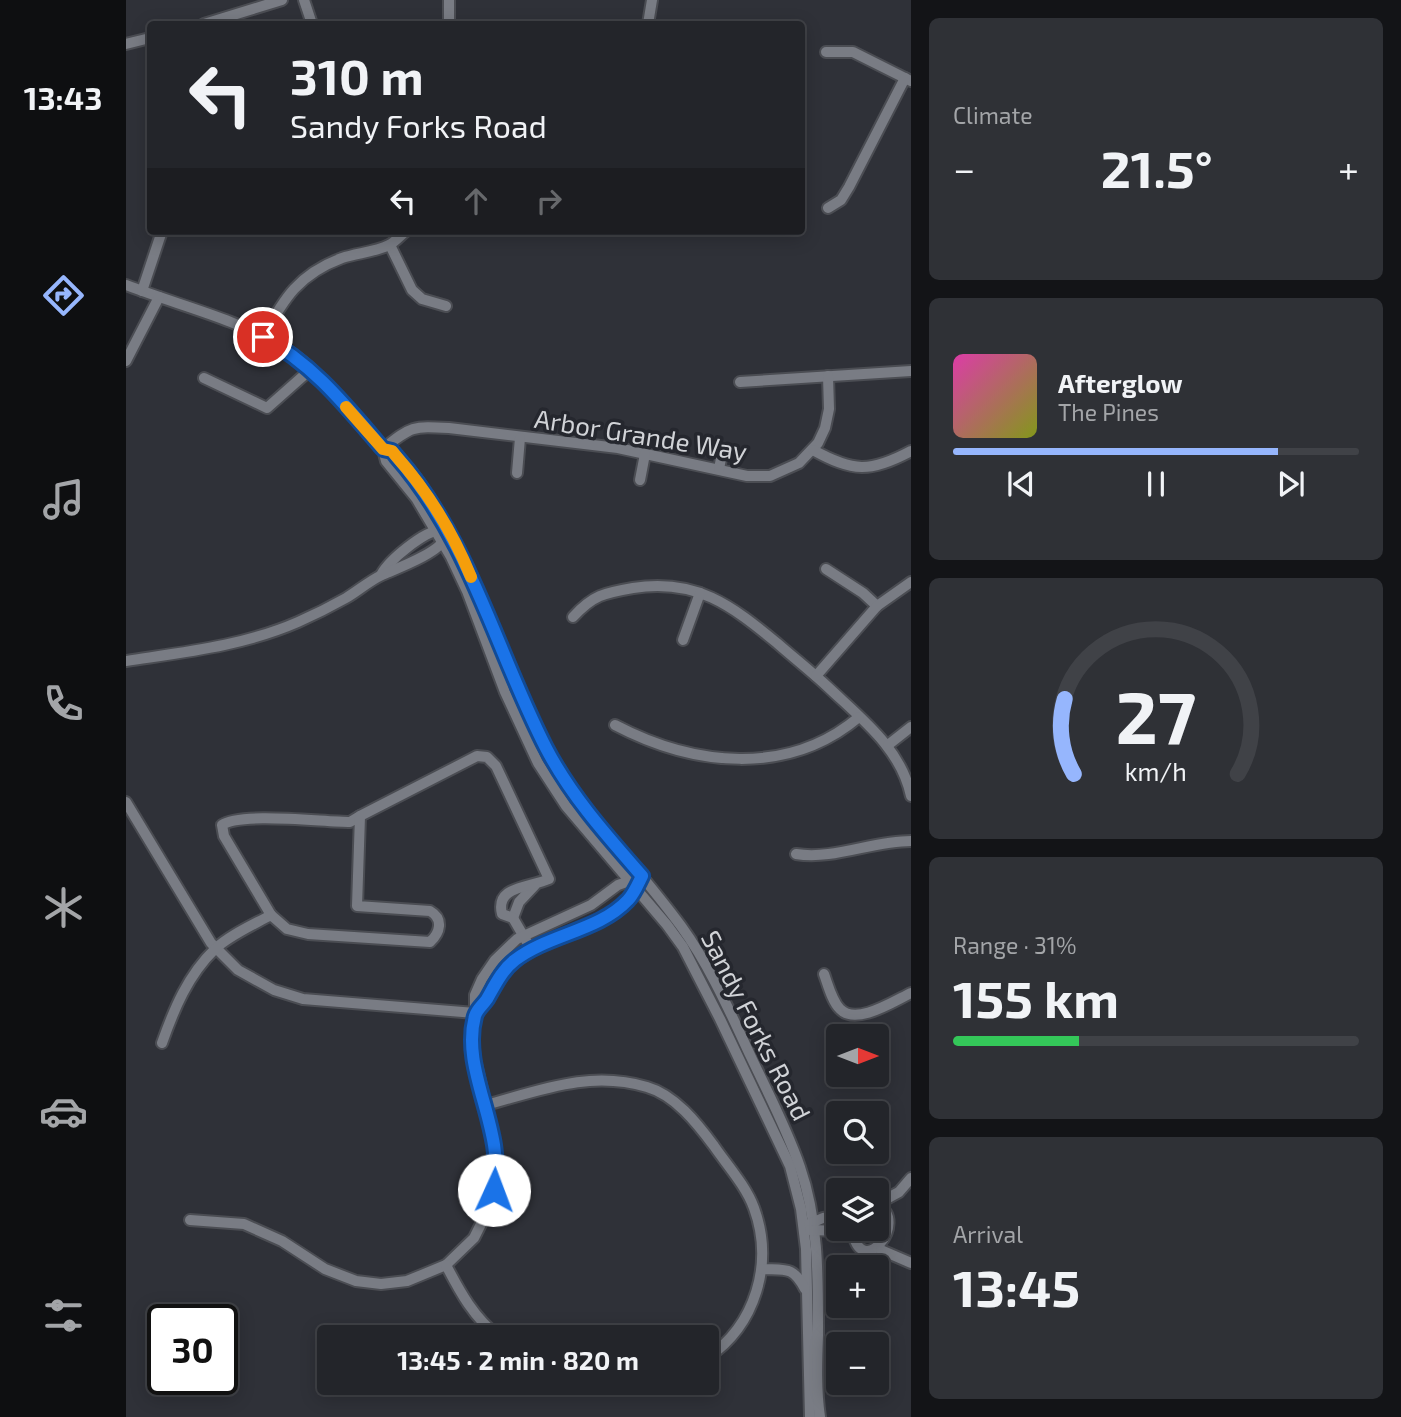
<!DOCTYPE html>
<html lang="en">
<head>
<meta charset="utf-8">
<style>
  :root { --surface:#23252a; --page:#2f3136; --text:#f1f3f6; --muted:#a3a5a8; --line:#404247; --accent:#96b6fd }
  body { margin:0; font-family:"Exo 2",sans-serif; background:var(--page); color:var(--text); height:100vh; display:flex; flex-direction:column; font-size:26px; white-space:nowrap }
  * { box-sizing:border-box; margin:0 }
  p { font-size:23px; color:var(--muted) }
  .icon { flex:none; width:38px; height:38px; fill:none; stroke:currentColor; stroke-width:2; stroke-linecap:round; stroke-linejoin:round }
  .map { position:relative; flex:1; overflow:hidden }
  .details { display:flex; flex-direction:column; gap:18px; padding:18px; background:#131417; width:490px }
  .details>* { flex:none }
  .top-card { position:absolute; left:21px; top:21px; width:658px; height:214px; border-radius:7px; box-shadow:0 4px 18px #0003,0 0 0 2px var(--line); background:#23252a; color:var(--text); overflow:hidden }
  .needle { width:46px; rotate:90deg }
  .controls { position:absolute; left:700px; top:1024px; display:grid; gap:14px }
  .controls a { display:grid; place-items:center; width:63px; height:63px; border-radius:7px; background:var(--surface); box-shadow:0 4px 18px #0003,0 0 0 2px var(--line); font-size:35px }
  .speed { position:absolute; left:21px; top:1304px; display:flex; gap:14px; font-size:35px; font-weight:700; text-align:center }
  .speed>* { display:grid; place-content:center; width:91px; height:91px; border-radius:50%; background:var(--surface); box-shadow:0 4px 18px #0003,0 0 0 2px var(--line); line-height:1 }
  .speed .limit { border:4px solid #111; border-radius:10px; background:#fff; color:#111 }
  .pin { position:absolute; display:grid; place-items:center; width:60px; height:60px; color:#fff; margin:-30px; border:4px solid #fff; border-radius:50%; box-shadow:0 2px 7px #0007 }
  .me { position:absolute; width:77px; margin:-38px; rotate:2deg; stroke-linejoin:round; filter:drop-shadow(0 0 5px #0008) }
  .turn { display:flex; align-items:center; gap:24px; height:147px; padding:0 28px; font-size:32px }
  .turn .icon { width:91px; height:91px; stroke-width:2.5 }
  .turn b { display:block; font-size:49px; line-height:60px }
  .lanes { display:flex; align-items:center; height:66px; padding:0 28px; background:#0003; justify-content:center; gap:35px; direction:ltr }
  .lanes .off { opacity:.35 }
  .big { font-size:52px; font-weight:700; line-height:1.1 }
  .details .widget { flex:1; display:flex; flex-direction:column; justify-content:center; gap:10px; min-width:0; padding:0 24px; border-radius:10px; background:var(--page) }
  .details .dial { align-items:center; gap:0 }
  .dial svg { height:182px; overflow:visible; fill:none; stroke:var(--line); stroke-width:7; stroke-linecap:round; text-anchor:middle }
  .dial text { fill:var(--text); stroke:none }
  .song { display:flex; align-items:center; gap:21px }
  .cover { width:84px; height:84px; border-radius:10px; background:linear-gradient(135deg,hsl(320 70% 55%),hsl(70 70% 35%)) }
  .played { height:7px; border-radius:4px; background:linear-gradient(90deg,var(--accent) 80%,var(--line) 80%) }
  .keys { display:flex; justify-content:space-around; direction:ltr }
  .heat { display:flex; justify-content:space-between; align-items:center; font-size:38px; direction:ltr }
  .charge { height:10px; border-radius:5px; background:linear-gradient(90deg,#34c759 31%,var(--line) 0) }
  .trip { position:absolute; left:191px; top:1325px; width:402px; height:70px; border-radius:7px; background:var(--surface); box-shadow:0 4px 18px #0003,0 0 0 2px var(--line); font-weight:700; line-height:70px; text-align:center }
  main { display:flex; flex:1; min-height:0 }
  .dock { display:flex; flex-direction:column; width:126px; justify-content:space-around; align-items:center; background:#0e0f11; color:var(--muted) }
  .dock .icon { width:49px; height:49px }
  .dock .current { color:var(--accent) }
  .dock b { font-size:32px; color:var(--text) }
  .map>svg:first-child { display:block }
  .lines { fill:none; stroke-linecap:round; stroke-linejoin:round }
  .minor-casing { stroke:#4b4d53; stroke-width:14 }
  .minor { stroke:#797c84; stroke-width:10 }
  .route-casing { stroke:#114b97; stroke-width:18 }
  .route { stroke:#1a73e8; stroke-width:12 }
  .slow { stroke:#f59e0b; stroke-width:12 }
  .labels { text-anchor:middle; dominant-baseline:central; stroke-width:7; stroke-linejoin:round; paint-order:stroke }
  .street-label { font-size:26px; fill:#d1d3d7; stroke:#25272e }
</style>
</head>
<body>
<main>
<nav class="dock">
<b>13:43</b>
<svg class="icon current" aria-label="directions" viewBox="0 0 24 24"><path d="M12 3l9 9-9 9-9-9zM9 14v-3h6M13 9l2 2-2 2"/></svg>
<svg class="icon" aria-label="music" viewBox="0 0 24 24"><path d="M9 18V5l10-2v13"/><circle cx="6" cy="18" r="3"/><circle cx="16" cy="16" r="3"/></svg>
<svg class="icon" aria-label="phone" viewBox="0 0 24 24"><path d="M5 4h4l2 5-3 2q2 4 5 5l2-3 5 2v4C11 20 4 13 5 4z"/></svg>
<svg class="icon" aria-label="climate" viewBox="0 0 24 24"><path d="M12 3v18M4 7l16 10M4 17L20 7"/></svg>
<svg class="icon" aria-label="car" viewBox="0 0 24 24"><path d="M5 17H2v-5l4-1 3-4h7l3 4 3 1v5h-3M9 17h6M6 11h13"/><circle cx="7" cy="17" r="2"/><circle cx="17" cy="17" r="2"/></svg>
<svg class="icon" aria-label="filters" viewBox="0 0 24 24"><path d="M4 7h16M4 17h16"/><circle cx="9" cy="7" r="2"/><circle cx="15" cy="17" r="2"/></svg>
</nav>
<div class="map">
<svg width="785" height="1417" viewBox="0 0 785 1417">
  <rect width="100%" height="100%" fill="#2f3138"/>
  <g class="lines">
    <defs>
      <g id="minor">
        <polyline points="178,0 186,24"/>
        <polyline points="78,24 156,0"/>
        <polyline points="323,24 323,0"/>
        <polyline points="522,24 526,0"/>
        <polyline points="0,44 24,38"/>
        <polyline points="700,52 727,52 785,81"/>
        <polyline points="702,208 715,200 723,187 779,78"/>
        <polyline points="264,245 286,290 296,299 320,306"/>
        <path d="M0,285C51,305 108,318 155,346C196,371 225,413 257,449L260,461L290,498L325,557L341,591L379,692L412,763L440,806L541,925L557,947L594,1019L664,1166L675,1209L680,1249L684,1417"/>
        <polyline points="16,291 36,231"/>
        <path d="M137,337C158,298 173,274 216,258C231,253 249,252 263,245C269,242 275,235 280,231"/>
        <polyline points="0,361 33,297"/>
        <polyline points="78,378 141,408 185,369"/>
        <polyline points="614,382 785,371"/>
        <path d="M257,449C309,464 381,665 405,718C443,801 503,855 555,926C584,966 604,1012 625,1057C642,1093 661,1129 674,1167C693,1222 692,1278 692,1335C691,1362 690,1390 694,1417"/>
        <path d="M257,449C285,426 287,426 323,428L492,448L621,476H644L673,463L692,443L699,428L703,409L702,376"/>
        <path d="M687,450C727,472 744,473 785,451"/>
        <polyline points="593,469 597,448"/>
        <polyline points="391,473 394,438"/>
        <polyline points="514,480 519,454"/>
        <polyline points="700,569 737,593 751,606"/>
        <path d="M255,575C263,560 298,531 315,530"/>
        <path d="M447,617C467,595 478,593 507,588C570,578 605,605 651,643C668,658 686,672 703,688C737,720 775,749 785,796"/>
        <polyline points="557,640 574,593"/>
        <path d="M0,661C59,652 117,646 172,622C188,615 204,607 220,598C232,591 243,581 256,575C272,568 313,553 319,538"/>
        <polyline points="690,676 751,606 785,582"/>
        <path d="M489,725C567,766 662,777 733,717"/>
        <polyline points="762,745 785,727"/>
        <polyline points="0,802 85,943 112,970 148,990 177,999 349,1013"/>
        <path d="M670,854C708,860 746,841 785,841"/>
        <path d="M145,915L98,836L96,825C115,812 196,822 224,822L234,816"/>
        <polyline points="387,918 393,902 409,885"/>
        <path d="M698,974C702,985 706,1001 714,1009C730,1026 768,1001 785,993"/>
        <path d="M349,1013C363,997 371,975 388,961C425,930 487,930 511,885"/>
        <path d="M36,1043C48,1009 62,975 89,949C104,935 127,925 145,915L161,929L182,934L304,942C314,933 318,919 304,911L231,906L234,816L351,756L361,757L370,766L423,879C402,888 369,886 376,914L387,918L405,949"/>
        <path d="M360,1105C415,1090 464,1070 521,1087C549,1095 571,1123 588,1146C601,1165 620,1186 628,1208C648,1263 630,1325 581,1358"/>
        <polyline points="751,1204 773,1192 785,1178"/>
        <polyline points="64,1220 118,1224 156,1241 199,1269 230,1281 255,1284 281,1281 320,1265 348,1238 359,1216 371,1173 367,1136 345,1043 349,1013 349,995 356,979 369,960 391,939 465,905 492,885 506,880"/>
        <polyline points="683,1224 697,1218 712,1216"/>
        <path d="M726,1228C734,1285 785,1219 751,1206"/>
        <polyline points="684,1230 716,1231 727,1236"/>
        <polyline points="755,1250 785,1263"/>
        <path d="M320,1265C334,1292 348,1318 373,1337"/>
        <path d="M636,1269C660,1270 667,1266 679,1289"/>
      </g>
    </defs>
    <!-- minor casing -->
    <use href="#minor" class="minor-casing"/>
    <!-- minor -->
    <use href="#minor" class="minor"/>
  </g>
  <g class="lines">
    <defs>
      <path id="route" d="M137,337C187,364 220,406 257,449L266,451L270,456C344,540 370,651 420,748C445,796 481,836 516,876C512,884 508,894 502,900C473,931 423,934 389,960C376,970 369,985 361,999C357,1005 351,1009 349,1016C334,1071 380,1129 368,1190"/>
    </defs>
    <!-- route casing -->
    <use href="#route" class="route-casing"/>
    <!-- route -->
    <use href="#route" class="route"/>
    <!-- slow -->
    <path class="slow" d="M220,407L257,449L266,451L270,456C302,492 327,533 345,577"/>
  </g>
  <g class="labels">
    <!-- street labels -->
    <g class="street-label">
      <text transform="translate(515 434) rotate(9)">Arbor Grande Way</text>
      <text transform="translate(631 1025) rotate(63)">Sandy Forks Road</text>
    </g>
  </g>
</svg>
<div class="controls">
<a><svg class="needle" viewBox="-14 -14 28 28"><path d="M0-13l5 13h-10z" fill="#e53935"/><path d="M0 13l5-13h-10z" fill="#a3a5a8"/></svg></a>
<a><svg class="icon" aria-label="search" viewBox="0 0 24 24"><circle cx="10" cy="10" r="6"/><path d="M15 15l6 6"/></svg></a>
<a><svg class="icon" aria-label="layers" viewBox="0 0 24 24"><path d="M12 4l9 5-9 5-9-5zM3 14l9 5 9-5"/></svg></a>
<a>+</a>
<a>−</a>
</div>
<div class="speed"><div class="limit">30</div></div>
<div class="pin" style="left:137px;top:337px;background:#d93025"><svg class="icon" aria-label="arrive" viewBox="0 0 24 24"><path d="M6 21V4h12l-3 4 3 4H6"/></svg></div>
<svg class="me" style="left:368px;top:1190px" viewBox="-20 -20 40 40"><circle r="19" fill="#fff"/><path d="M0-13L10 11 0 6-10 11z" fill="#1a73e8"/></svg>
<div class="trip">13:45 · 2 min · 820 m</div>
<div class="top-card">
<div class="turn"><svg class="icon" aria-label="left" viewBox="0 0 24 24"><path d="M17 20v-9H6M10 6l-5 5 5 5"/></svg><div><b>310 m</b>Sandy Forks Road</div></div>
<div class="lanes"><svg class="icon" aria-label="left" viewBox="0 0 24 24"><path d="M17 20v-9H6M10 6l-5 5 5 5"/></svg><svg class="icon off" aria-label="ahead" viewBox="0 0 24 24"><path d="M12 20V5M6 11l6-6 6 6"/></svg><svg class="icon off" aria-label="right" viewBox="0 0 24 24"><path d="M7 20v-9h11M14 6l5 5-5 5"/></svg></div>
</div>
</div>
<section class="details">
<div class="widget"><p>Climate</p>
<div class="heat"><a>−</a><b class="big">21.5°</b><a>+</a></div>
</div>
<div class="widget">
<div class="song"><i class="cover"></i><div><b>Afterglow</b><p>The Pines</p></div></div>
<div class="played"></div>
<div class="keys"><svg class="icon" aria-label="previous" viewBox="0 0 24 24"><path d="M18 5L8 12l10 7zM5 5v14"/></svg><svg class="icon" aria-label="pause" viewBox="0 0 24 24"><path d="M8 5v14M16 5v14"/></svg><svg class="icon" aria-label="next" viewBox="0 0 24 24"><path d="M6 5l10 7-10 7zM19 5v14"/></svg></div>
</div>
<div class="widget dial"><svg viewBox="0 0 100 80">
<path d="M14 69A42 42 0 1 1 86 69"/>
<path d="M14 69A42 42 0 0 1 10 36" stroke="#96b6fd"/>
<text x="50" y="56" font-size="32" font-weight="700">27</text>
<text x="50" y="72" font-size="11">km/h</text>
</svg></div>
<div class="widget"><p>Range · 31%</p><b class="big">155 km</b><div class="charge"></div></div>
<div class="widget"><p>Arrival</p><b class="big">13:45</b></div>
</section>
</main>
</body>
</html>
